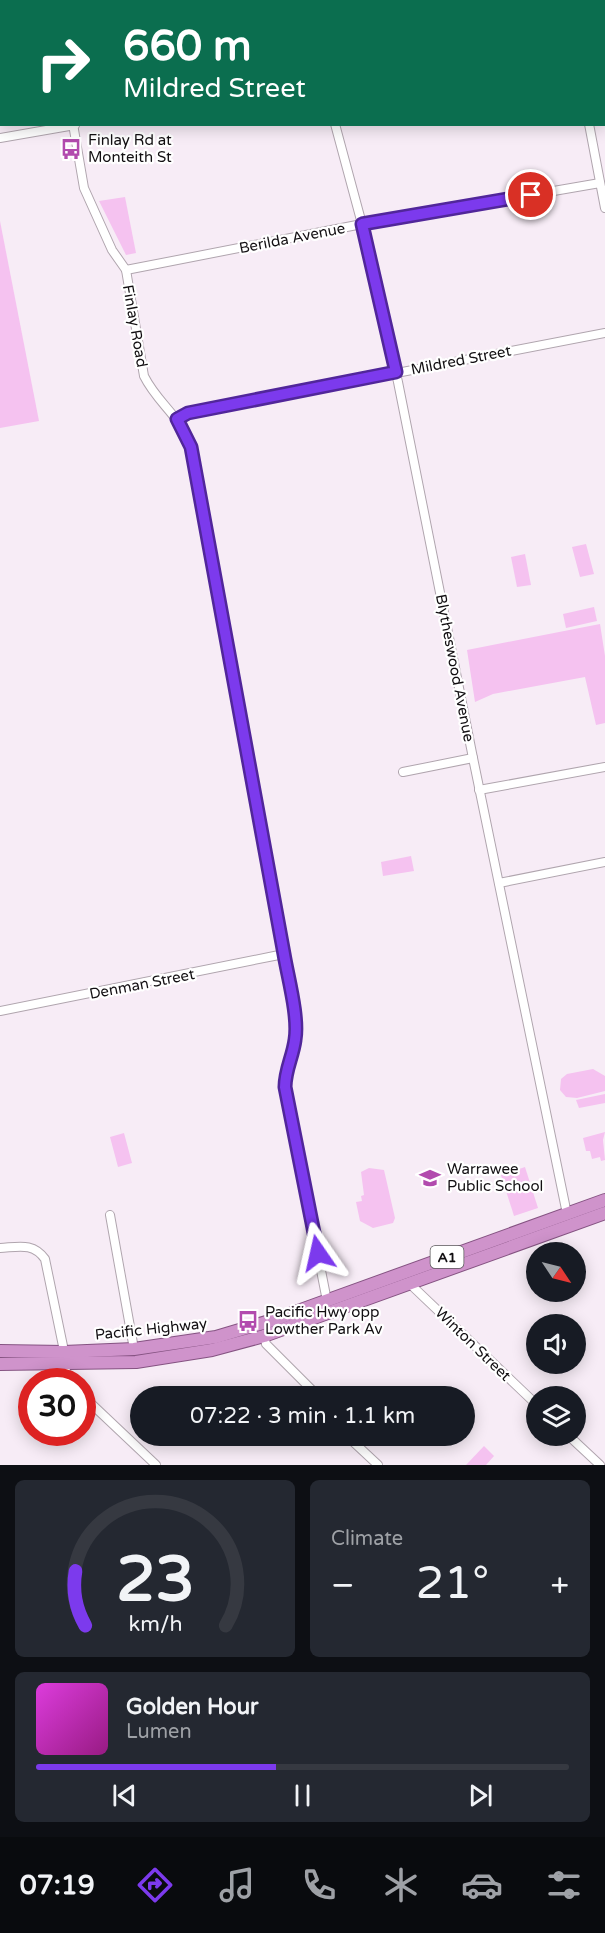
<!DOCTYPE html>
<html lang="en">
<head>
<meta charset="utf-8">
<style>
  :root { --surface:#171b24; --page:#242831; --text:#f1f3f6; --muted:#9ea1a6; --line:#363941; --accent:#7c3aed }
  body { margin:0; font-family:"Varela Round",sans-serif; background:var(--page); color:var(--text); height:100vh; display:flex; flex-direction:column; font-size:22px; white-space:nowrap }
  * { box-sizing:border-box; margin:0 }
  p { font-size:20px; color:var(--muted) }
  .icon { flex:none; width:33px; height:33px; fill:none; stroke:currentColor; stroke-width:2; stroke-linecap:round; stroke-linejoin:round }
  .map { position:relative; height:1465px; overflow:hidden }
  .side { display:flex; flex-direction:column; gap:15px; padding:15px; background:#0d0f14; flex:1 }
  .side>* { flex:none }
  .hud { position:absolute; left:0px; top:0px; width:606px; height:126px; box-shadow:0 3px 15px #0003; background:#0b6e4f; color:#fff; overflow:hidden }
  .needle { width:39px; rotate:125deg }
  .fabs { position:absolute; left:526px; top:1242px; display:grid; gap:12px }
  .fabs a { display:grid; place-items:center; width:60px; height:60px; border-radius:50%; background:var(--surface); box-shadow:0 3px 15px #0003; font-size:30px }
  .speed { position:absolute; left:18px; top:1368px; display:flex; gap:12px; font-size:30px; font-weight:700; text-align:center }
  .speed>* { display:grid; place-content:center; width:78px; height:78px; border-radius:50%; background:var(--surface); box-shadow:0 3px 15px #0003; line-height:1 }
  .speed .limit { border:9px solid #d22; background:#fff; color:#111 }
  .pin { position:absolute; display:grid; place-items:center; width:51px; height:51px; color:#fff; margin:-26px; border:3px solid #fff; border-radius:50%; box-shadow:0 2px 6px #0007 }
  .me { position:absolute; width:66px; margin:-33px; rotate:349deg; stroke-linejoin:round; filter:drop-shadow(0 0 4px #0008) }
  .turn { display:flex; align-items:center; gap:21px; height:126px; padding:0 24px; font-size:27px }
  .turn .icon { width:78px; height:78px; stroke-width:2.5 }
  .turn b { display:block; font-size:42px; line-height:51px }
  .big { font-size:45px; font-weight:600; line-height:1.1 }
  .side .card { flex:1; display:flex; flex-direction:column; justify-content:center; gap:9px; min-width:0; padding:0 21px; border-radius:9px; background:var(--page) }
  .side .dial { align-items:center; gap:0 }
  .dial svg { height:156px; overflow:visible; fill:none; stroke:var(--line); stroke-width:7; stroke-linecap:round; text-anchor:middle }
  .dial text { fill:var(--text); stroke:none }
  .song { display:flex; align-items:center; gap:18px }
  .cover { width:72px; height:72px; border-radius:9px; background:linear-gradient(135deg,hsl(300 70% 55%),hsl(310 70% 35%)) }
  .played { height:6px; border-radius:3px; background:linear-gradient(90deg,var(--accent) 45%,var(--line) 45%) }
  .keys { display:flex; justify-content:space-around; direction:ltr }
  .heat { display:flex; justify-content:space-between; align-items:center; font-size:33px; direction:ltr }
  .side .tiles { flex:1; display:grid; gap:15px; grid-template-columns:1fr 1fr }
  .card:last-child { grid-column:span 2 }
  .trip { position:absolute; left:130px; top:1386px; width:345px; height:60px; border-radius:30px; background:var(--surface); box-shadow:0 3px 15px #0003; font-weight:600; line-height:60px; text-align:center }
  .dock { display:flex; height:96px; justify-content:space-around; align-items:center; background:#090b0e; color:var(--muted) }
  .dock .icon { width:42px; height:42px }
  .dock .current { color:var(--accent) }
  .dock b { font-size:27px; color:var(--text) }
  .map>svg:first-child { display:block }
  .green { fill:#f5c2f0 }
  .lines { fill:none; stroke-linecap:round; stroke-linejoin:round }
  .minor-casing { stroke:#b0a5ae; stroke-width:10 }
  .trunk-casing { stroke:#855382; stroke-width:14 }
  .minor { stroke:#fff; stroke-width:8 }
  .trunk { stroke:#cf93cb; stroke-width:12 }
  .route-casing { stroke:#51269a; stroke-width:15 }
  .route { stroke:#7c3aed; stroke-width:10 }
  .labels { text-anchor:middle; dominant-baseline:central; stroke-width:4.5; stroke-linejoin:round; paint-order:stroke }
  .shield { fill:#fff; stroke:#595759; stroke-width:1.5 }
  .shield-label { font-size:14px; font-weight:bold; fill:#120f12 }
  .poi-label { font-size:15px; fill:#120f12; stroke:#fff; text-anchor:start }
  .street-label { font-size:15px; fill:#120f12; stroke:#fff }
</style>
</head>
<body>
<div class="map">
<svg width="605" height="1465" viewBox="0 0 605 1465">
  <rect width="100%" height="100%" fill="#f7ecf6"/>
  <!-- green -->
  <g class="green">
    <polygon points="125,197 136,253 126,255 99,201"/>
    <polygon points="0,221 39,421 0,428"/>
    <polygon points="586,544 594,574 580,577 572,547"/>
    <polygon points="525,554 531,585 517,587 511,557"/>
    <polygon points="594,607 597,621 566,628 563,614"/>
    <polygon points="600,624 605,656 605,723 596,725 585,677 493,694 475,702 467,650"/>
    <polygon points="411,856 414,871 383,876 381,862"/>
    <polygon points="593,1069 605,1076 605,1091 577,1098 566,1097 560,1090 561,1079 567,1074"/>
    <polygon points="605,1094 605,1103 579,1108 576,1100"/>
    <polygon points="605,1132 603,1140 605,1160 601,1161 600,1157 592,1159 590,1151 586,1151 583,1138"/>
    <polygon points="124,1133 132,1163 118,1167 110,1137"/>
    <polygon points="525,1167 538,1208 514,1216 501,1175"/>
    <polygon points="369,1168 384,1170 395,1218 393,1223 373,1228 360,1221 356,1202 362,1201 361,1196 364,1195 361,1172"/>
    <polygon points="484,1446 494,1456 486,1465 466,1465"/>
  </g>
  <g class="lines">
    <defs>
      <g id="minor">
        <polyline points="47,0 48,2"/>
        <polyline points="543,0 543,2"/>
        <path d="M73,124L84,188L112,250L126,270L144,376C158,404 180,415 191,447L284,954C288,978 299,1017 295,1040C293,1056 284,1070 285,1087L327,1301"/>
        <polyline points="335,124 362,224 398,382 473,758 567,1214"/>
        <polyline points="589,124 605,208"/>
        <polyline points="0,138 75,125"/>
        <polyline points="126,270 362,224 600,183"/>
        <polyline points="177,419 188,413 605,333"/>
        <polyline points="403,772 473,758"/>
        <polyline points="479,790 605,767"/>
        <polyline points="499,883 605,862"/>
        <polyline points="0,1011 284,954"/>
        <polyline points="110,1215 134,1349"/>
        <path d="M0,1248C18,1247 33,1242 45,1259L63,1346L65,1369L71,1382"/>
        <polyline points="409,1283 537,1405"/>
        <polyline points="264,1336 266,1344 318,1396"/>
        <polyline points="82,1395 156,1465"/>
        <polyline points="347,1436 378,1465"/>
        <polyline points="569,1436 600,1465"/>
      </g>
      <g id="trunk">
        <polyline points="0,1351 64,1352 134,1349 216,1337 273,1320 605,1200"/>
        <polyline points="0,1364 136,1362 212,1350 264,1336 605,1213"/>
      </g>
    </defs>
    <!-- minor casing -->
    <use href="#minor" class="minor-casing"/>
    <!-- trunk casing -->
    <use href="#trunk" class="trunk-casing"/>
    <!-- minor -->
    <use href="#minor" class="minor"/>
    <!-- trunk -->
    <use href="#trunk" class="trunk"/>
  </g>
  <g class="lines">
    <defs>
      <path id="route" d="M318,1253L285,1087C285,1070 293,1056 295,1040C299,1017 288,978 284,954L191,447L177,419L188,413L396,372L362,224L531,195"/>
    </defs>
    <!-- route casing -->
    <use href="#route" class="route-casing"/>
    <!-- route -->
    <use href="#route" class="route"/>
  </g>
  <!-- icons -->
  <defs>
    <symbol id="bus-bare" viewBox="-9 -9 18 18"><path d="M-5-6H5V4H4V6H2V4H-2V6H-4V4H-5ZM-3.5-4V0h7V-4ZM-3.5 1.2v1.5H-2V1.2ZM2 1.2v1.5H3.5V1.2Z" fill="#b24bae" stroke="#fff" stroke-width="2.5" paint-order="stroke"/></symbol>
    <symbol id="school-bare" viewBox="-9 -9 18 18"><path d="M0-5L7-2L0 1L-7-2ZM-4 1L0 2.5L4 1V4Q0 6-4 4Z" fill="#b24bae" stroke="#fff" stroke-width="2.5" paint-order="stroke"/></symbol>
  </defs>
  <g fill-rule="evenodd">
    <use href="#bus-bare" x="56" y="134" width="30" height="30"/>
    <use href="#school-bare" x="415" y="1163" width="30" height="30"/>
    <use href="#bus-bare" x="233" y="1306" width="30" height="30"/>
  </g>
  <g class="labels">
    <!-- shield labels -->
    <rect class="shield" x="430.5" y="1246" width="33" height="22" rx="4.5"/>
    <g class="shield-label">
      <text x="447" y="1257">A1</text>
    </g>
    <!-- poi labels -->
    <g class="poi-label">
      <text x="88" y="140">Finlay Rd at<tspan x="88" dy="17">Monteith St</tspan></text>
      <text x="447" y="1169">Warrawee<tspan x="447" dy="17">Public School</tspan></text>
      <text x="265" y="1312">Pacific Hwy opp<tspan x="265" dy="17">Lowther Park Av</tspan></text>
    </g>
    <!-- street labels -->
    <g class="street-label">
      <text transform="translate(292 238) rotate(-11)">Berilda Avenue</text>
      <text transform="translate(135 326) rotate(80)">Finlay Road</text>
      <text transform="translate(461 360) rotate(-11)">Mildred Street</text>
      <text transform="translate(455 668) rotate(79)">Blytheswood Avenue</text>
      <text transform="translate(142 984) rotate(-11)">Denman Street</text>
      <text transform="translate(151 1329) rotate(-6)">Pacific Highway</text>
      <text transform="translate(473 1344) rotate(44)">Winton Street</text>
    </g>
  </g>
</svg>
<div class="fabs">
<a><svg class="needle" viewBox="-14 -14 28 28"><path d="M0-13l5 13h-10z" fill="#e53935"/><path d="M0 13l5-13h-10z" fill="#9ea1a6"/></svg></a>
<a><svg class="icon" aria-label="sound" viewBox="0 0 24 24"><path d="M4 9h4l5-4v14l-5-4H4zM17 9q2 3 0 6"/></svg></a>
<a><svg class="icon" aria-label="layers" viewBox="0 0 24 24"><path d="M12 4l9 5-9 5-9-5zM3 14l9 5 9-5"/></svg></a>
</div>
<div class="speed"><div class="limit">30</div></div>
<div class="pin" style="left:531px;top:195px;background:#d93025"><svg class="icon" aria-label="arrive" viewBox="0 0 24 24"><path d="M6 21V4h12l-3 4 3 4H6"/></svg></div>
<svg class="me" style="left:318px;top:1253px" viewBox="-20 -20 40 40"><path d="M0-17L14 15 0 8-14 15z" fill="#7c3aed" stroke="#fff" stroke-width="4"/></svg>
<div class="trip">07:22 · 3 min · 1.1 km</div>
<div class="hud">
<div class="turn"><svg class="icon" aria-label="right" viewBox="0 0 24 24"><path d="M7 20v-9h11M14 6l5 5-5 5"/></svg><div><b>660 m</b>Mildred Street</div></div>
</div>
</div>
<section class="side">
<div class="tiles">
<div class="card dial"><svg viewBox="0 0 100 80">
<path d="M14 69A42 42 0 1 1 86 69"/>
<path d="M14 69A42 42 0 0 1 9 41" stroke="#7c3aed"/>
<text x="50" y="56" font-size="32" font-weight="700">23</text>
<text x="50" y="72" font-size="11">km/h</text>
</svg></div>
<div class="card"><p>Climate</p>
<div class="heat"><a>−</a><b class="big">21°</b><a>+</a></div>
</div>
<div class="card">
<div class="song"><i class="cover"></i><div><b>Golden Hour</b><p>Lumen</p></div></div>
<div class="played"></div>
<div class="keys"><svg class="icon" aria-label="previous" viewBox="0 0 24 24"><path d="M18 5L8 12l10 7zM5 5v14"/></svg><svg class="icon" aria-label="pause" viewBox="0 0 24 24"><path d="M8 5v14M16 5v14"/></svg><svg class="icon" aria-label="next" viewBox="0 0 24 24"><path d="M6 5l10 7-10 7zM19 5v14"/></svg></div>
</div>
</div>
</section>
<nav class="dock">
<b>07:19</b>
<svg class="icon current" aria-label="directions" viewBox="0 0 24 24"><path d="M12 3l9 9-9 9-9-9zM9 14v-3h6M13 9l2 2-2 2"/></svg>
<svg class="icon" aria-label="music" viewBox="0 0 24 24"><path d="M9 18V5l10-2v13"/><circle cx="6" cy="18" r="3"/><circle cx="16" cy="16" r="3"/></svg>
<svg class="icon" aria-label="phone" viewBox="0 0 24 24"><path d="M5 4h4l2 5-3 2q2 4 5 5l2-3 5 2v4C11 20 4 13 5 4z"/></svg>
<svg class="icon" aria-label="climate" viewBox="0 0 24 24"><path d="M12 3v18M4 7l16 10M4 17L20 7"/></svg>
<svg class="icon" aria-label="car" viewBox="0 0 24 24"><path d="M5 17H2v-5l4-1 3-4h7l3 4 3 1v5h-3M9 17h6M6 11h13"/><circle cx="7" cy="17" r="2"/><circle cx="17" cy="17" r="2"/></svg>
<svg class="icon" aria-label="filters" viewBox="0 0 24 24"><path d="M4 7h16M4 17h16"/><circle cx="9" cy="7" r="2"/><circle cx="15" cy="17" r="2"/></svg>
</nav>
</body>
</html>
